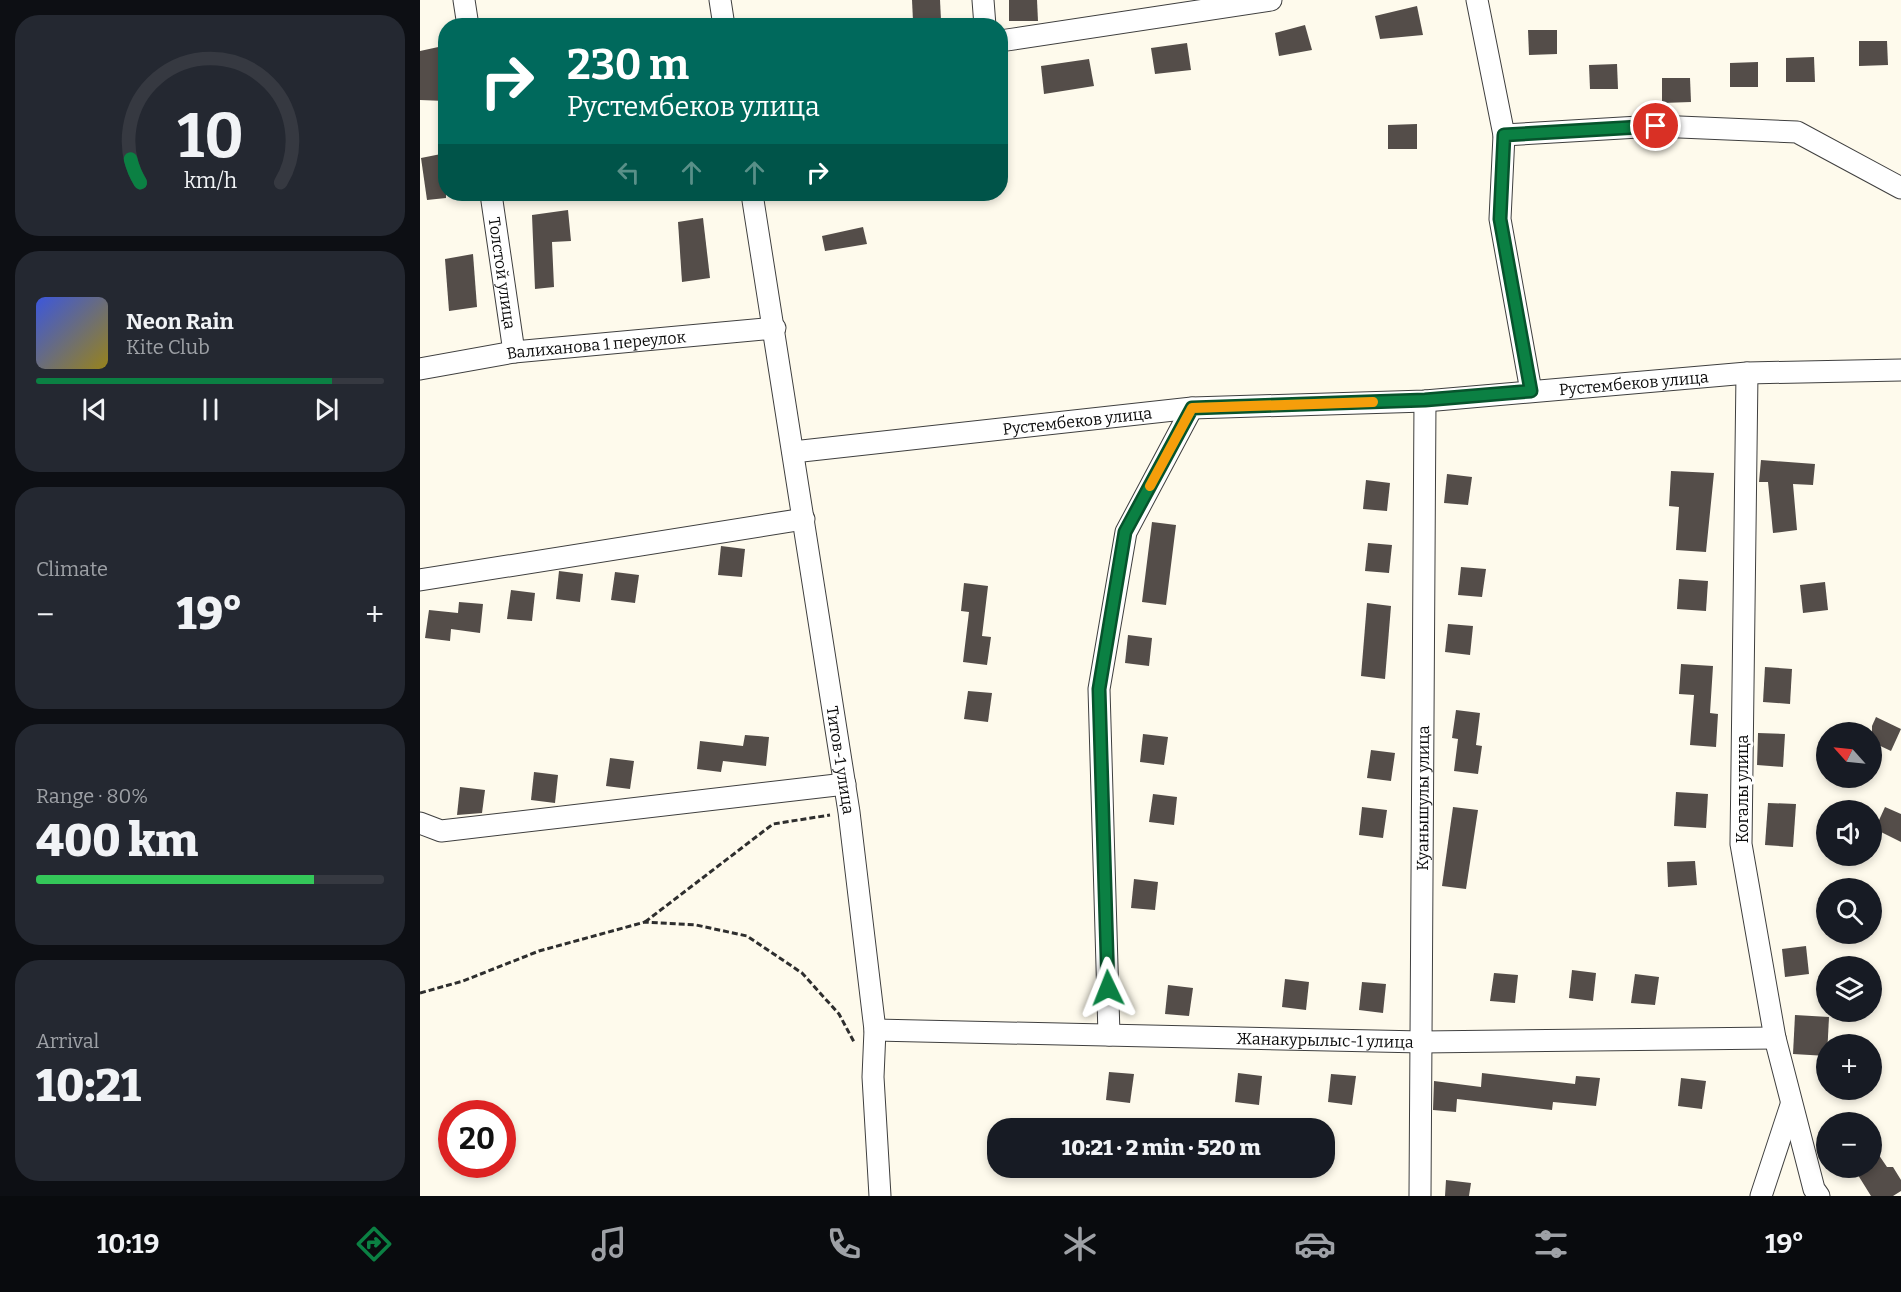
<!DOCTYPE html>
<html lang="en">
<head>
<meta charset="utf-8">
<style>
  :root { --surface:#171b24; --page:#242831; --text:#f1f3f6; --muted:#9ea1a6; --line:#363941; --accent:#0b8043 }
  body { margin:0; font-family:Bitter,serif; background:var(--page); color:var(--text); height:100vh; display:flex; flex-direction:column; font-size:22px; white-space:nowrap }
  * { box-sizing:border-box; margin:0 }
  p { font-size:20px; color:var(--muted) }
  .icon { flex:none; width:33px; height:33px; fill:none; stroke:currentColor; stroke-width:2; stroke-linecap:round; stroke-linejoin:round }
  .map { position:relative; flex:1; overflow:hidden }
  .side { display:flex; flex-direction:column; gap:15px; padding:15px; background:#0d0f14; width:420px }
  .side>* { flex:none }
  .hud { position:absolute; left:18px; top:18px; width:570px; height:183px; border-radius:24px; box-shadow:0 3px 9px #0003; background:#00695c; color:#fff; overflow:hidden }
  .needle { width:39px; rotate:297deg }
  .buttons { position:absolute; left:1396px; top:722px; display:grid; gap:12px }
  .buttons a { display:grid; place-items:center; width:66px; height:66px; border-radius:50%; background:var(--surface); box-shadow:0 3px 9px #0003; font-size:30px }
  .speed { position:absolute; left:18px; top:1100px; display:flex; gap:12px; font-size:30px; font-weight:700; text-align:center }
  .speed>* { display:grid; place-content:center; width:78px; height:78px; border-radius:50%; background:var(--surface); box-shadow:0 3px 9px #0003; line-height:1 }
  .speed .limit { border:9px solid #d22; background:#fff; color:#111 }
  .pin { position:absolute; display:grid; place-items:center; width:51px; height:51px; color:#fff; margin:-26px; border:3px solid #fff; border-radius:50%; box-shadow:0 2px 6px #0007 }
  .me { position:absolute; width:66px; margin:-33px; rotate:358deg; stroke-linejoin:round; filter:drop-shadow(0 0 4px #0008) }
  .turn { display:flex; align-items:center; gap:21px; height:126px; padding:0 30px; font-size:27px }
  .turn .icon { width:78px; height:78px; stroke-width:2.5 }
  .turn b { display:block; font-size:42px; line-height:51px }
  .lanes { display:flex; align-items:center; height:57px; padding:0 30px; background:#0003; justify-content:center; gap:30px; direction:ltr }
  .lanes .off { opacity:.35 }
  .big { font-size:45px; font-weight:800; line-height:1.1 }
  .side .tile { flex:1; display:flex; flex-direction:column; justify-content:center; gap:9px; min-width:0; padding:0 21px; border-radius:24px; background:var(--page) }
  .side .dial { align-items:center; gap:0 }
  .dial svg { height:156px; overflow:visible; fill:none; stroke:var(--line); stroke-width:7; stroke-linecap:round; text-anchor:middle }
  .dial text { fill:var(--text); stroke:none }
  .song { display:flex; align-items:center; gap:18px }
  .cover { width:72px; height:72px; border-radius:9px; background:linear-gradient(135deg,hsl(230 70% 55%),hsl(50 70% 35%)) }
  .played { height:6px; border-radius:3px; background:linear-gradient(90deg,var(--accent) 85%,var(--line) 85%) }
  .keys { display:flex; justify-content:space-around; direction:ltr }
  .heat { display:flex; justify-content:space-between; align-items:center; font-size:33px; direction:ltr }
  .charge { height:9px; border-radius:4px; background:linear-gradient(90deg,#34c759 80%,var(--line) 0) }
  .trip { position:absolute; left:567px; top:1118px; width:348px; height:60px; border-radius:24px; background:var(--surface); box-shadow:0 3px 9px #0003; font-weight:800; line-height:60px; text-align:center }
  .tabs { display:flex; height:96px; justify-content:space-around; align-items:center; background:#090b0e; color:var(--muted) }
  .tabs .icon { width:42px; height:42px }
  .tabs .active { color:var(--accent) }
  .tabs b { font-size:27px; color:var(--text) }
  main { display:flex; flex:1; min-height:0 }
  .map>svg:first-child { display:block }
  .building { fill:#544d49 }
  .lines { fill:none; stroke-linecap:round; stroke-linejoin:round }
  .minor-casing { stroke:#3f3f3f; stroke-width:23 }
  .path { stroke:#2e2e2e; stroke-width:3; stroke-dasharray:6 3; stroke-linecap:butt }
  .minor { stroke:#fff; stroke-width:21 }
  .route-casing { stroke:#07532c; stroke-width:15 }
  .route { stroke:#0b8043; stroke-width:10 }
  .slow { stroke:#f59e0b; stroke-width:10 }
  .labels { text-anchor:middle; dominant-baseline:central; stroke-width:6; stroke-linejoin:round; paint-order:stroke }
  .street-label { font-size:16px; fill:#0c0c0c; stroke:#fff }
</style>
</head>
<body>
<main>
<section class="side">
<div class="tile dial"><svg viewBox="0 0 100 80">
<path d="M14 69A42 42 0 1 1 86 69"/>
<path d="M14 69A42 42 0 0 1 9 57" stroke="#0b8043"/>
<text x="50" y="56" font-size="32" font-weight="700">10</text>
<text x="50" y="72" font-size="11">km/h</text>
</svg></div>
<div class="tile">
<div class="song"><i class="cover"></i><div><b>Neon Rain</b><p>Kite Club</p></div></div>
<div class="played"></div>
<div class="keys"><svg class="icon" aria-label="previous" viewBox="0 0 24 24"><path d="M18 5L8 12l10 7zM5 5v14"/></svg><svg class="icon" aria-label="pause" viewBox="0 0 24 24"><path d="M8 5v14M16 5v14"/></svg><svg class="icon" aria-label="next" viewBox="0 0 24 24"><path d="M6 5l10 7-10 7zM19 5v14"/></svg></div>
</div>
<div class="tile"><p>Climate</p>
<div class="heat"><a>−</a><b class="big">19°</b><a>+</a></div>
</div>
<div class="tile"><p>Range · 80%</p><b class="big">400 km</b><div class="charge"></div></div>
<div class="tile"><p>Arrival</p><b class="big">10:21</b></div>
</section>
<div class="map">
<svg width="1481" height="1196" viewBox="0 0 1481 1196">
  <rect width="100%" height="100%" fill="#fefaec"/>
  <!-- building -->
  <g class="building">
    <polygon points="492,0 520,0 521,20 493,21"/>
    <polygon points="589,0 617,0 618,21 589,21"/>
    <polygon points="997,6 1003,35 960,39 955,16"/>
    <polygon points="885,25 892,50 859,56 855,33"/>
    <polygon points="1108,30 1137,30 1137,54 1109,55"/>
    <polygon points="1439,41 1467,41 1468,65 1439,66"/>
    <polygon points="767,43 771,70 735,74 731,48"/>
    <polygon points="23,46 26,101 0,100 0,51"/>
    <polygon points="1394,57 1395,82 1366,82 1366,58"/>
    <polygon points="669,59 674,86 624,94 621,66"/>
    <polygon points="1338,62 1338,87 1310,87 1310,63"/>
    <polygon points="1197,64 1198,89 1170,89 1169,65"/>
    <polygon points="1242,78 1270,78 1271,102 1242,103"/>
    <polygon points="997,124 997,149 968,149 968,125"/>
    <polygon points="26,153 26,198 7,200 1,158"/>
    <polygon points="148,210 151,241 132,242 134,287 115,289 112,215"/>
    <polygon points="283,218 290,278 262,282 258,222"/>
    <polygon points="443,227 447,244 405,251 402,236"/>
    <polygon points="53,254 57,307 29,311 25,259"/>
    <polygon points="1341,460 1395,464 1393,485 1373,484 1377,530 1353,533 1348,482 1339,482"/>
    <polygon points="1251,471 1294,473 1286,552 1256,550 1259,507 1249,506"/>
    <polygon points="1027,474 1052,477 1048,505 1024,503"/>
    <polygon points="946,480 970,483 967,511 943,509"/>
    <polygon points="732,522 756,525 746,605 722,602"/>
    <polygon points="948,543 972,545 969,573 945,571"/>
    <polygon points="301,546 325,549 322,577 298,575"/>
    <polygon points="1041,567 1066,569 1062,597 1038,595"/>
    <polygon points="139,571 163,574 160,602 136,599"/>
    <polygon points="195,572 219,575 215,603 191,600"/>
    <polygon points="1259,579 1288,581 1286,611 1257,609"/>
    <polygon points="1405,582 1408,610 1383,613 1380,585"/>
    <polygon points="544,583 568,586 562,636 571,637 567,665 543,662 549,612 541,611"/>
    <polygon points="91,590 115,593 112,621 87,619"/>
    <polygon points="39,602 63,604 60,633 31,629 30,641 5,638 9,610 38,613"/>
    <polygon points="947,603 971,606 965,679 941,676"/>
    <polygon points="1028,624 1053,626 1050,655 1025,652"/>
    <polygon points="708,635 732,638 729,666 705,663"/>
    <polygon points="1261,664 1293,666 1290,713 1298,714 1296,747 1270,745 1274,695 1259,694"/>
    <polygon points="1345,667 1372,669 1370,704 1343,702"/>
    <polygon points="548,691 572,693 568,722 544,719"/>
    <polygon points="1036,710 1060,713 1056,745 1062,746 1058,774 1034,771 1038,739 1032,738"/>
    <polygon points="1456,717 1481,729 1471,751 1452,742 1452,726"/>
    <polygon points="1338,733 1365,734 1363,767 1337,765"/>
    <polygon points="723,734 748,737 744,765 720,762"/>
    <polygon points="325,735 349,737 346,766 303,761 301,772 277,769 280,741 323,746"/>
    <polygon points="951,750 975,753 971,781 947,778"/>
    <polygon points="190,758 214,761 210,789 186,786"/>
    <polygon points="114,772 138,775 135,803 111,800"/>
    <polygon points="40,787 65,790 62,813 37,815"/>
    <polygon points="1256,792 1288,794 1286,828 1254,826"/>
    <polygon points="733,794 757,797 754,825 729,822"/>
    <polygon points="1348,803 1376,804 1373,847 1345,845"/>
    <polygon points="942,807 967,810 963,838 939,835"/>
    <polygon points="1033,807 1058,810 1046,889 1022,886"/>
    <polygon points="1465,807 1481,814 1481,842 1455,829"/>
    <polygon points="1275,861 1277,885 1248,887 1247,862"/>
    <polygon points="714,879 738,882 735,910 711,908"/>
    <polygon points="1386,946 1389,974 1365,977 1362,949"/>
    <polygon points="1152,970 1176,973 1173,1001 1149,998"/>
    <polygon points="1074,973 1098,975 1095,1003 1070,1001"/>
    <polygon points="1215,974 1239,977 1235,1005 1211,1003"/>
    <polygon points="865,979 889,982 886,1010 862,1007"/>
    <polygon points="942,982 966,984 963,1013 939,1010"/>
    <polygon points="748,985 773,988 769,1016 745,1014"/>
    <polygon points="1375,1015 1409,1017 1407,1056 1373,1054"/>
    <polygon points="689,1072 714,1074 710,1103 686,1100"/>
    <polygon points="818,1073 842,1076 839,1105 815,1102"/>
    <polygon points="1062,1073 1155,1084 1156,1076 1180,1078 1176,1106 1133,1102 1132,1110 1037,1099 1036,1112 1013,1110 1014,1081 1061,1087"/>
    <polygon points="911,1074 936,1076 932,1105 908,1102"/>
    <polygon points="1261,1078 1286,1081 1282,1109 1258,1106"/>
    <polygon points="1452,1145 1467,1167 1473,1167 1481,1180 1481,1191 1473,1196 1451,1196 1433,1167 1452,1167"/>
    <polygon points="1026,1180 1051,1183 1049,1196 1025,1196"/>
  </g>
  <g class="lines">
    <defs>
      <g id="minor">
        <polyline points="44,0 48,26"/>
        <polyline points="300,0 304,26"/>
        <polyline points="563,0 565,26"/>
        <polyline points="1057,0 1084,135 1080,219 1111,391"/>
        <polyline points="580,41 851,0"/>
        <polyline points="1084,135 1236,126 1377,132 1481,188"/>
        <path id="s1" d="M71,194L94,352"/>
        <path id="s2" d="M332,194L429,812L455,1030L453,1077L460,1196"/>
        <path id="s3" d="M0,369L94,352L355,328"/>
        <polyline points="1327,373 1321,844 1355,1038 1394,1189 1399,1196"/>
        <path id="s4" d="M373,452L772,408L1005,401L1327,373L1481,370"/>
        <polyline points="0,580 384,519"/>
        <polyline points="0,823 21,831 425,784"/>
        <path id="s5" d="M455,1030L1002,1042L1355,1038"/>
        <polyline points="689,1035 679,689 706,532 772,408"/>
        <path id="s6" d="M1000,1196L1005,401"/>
        <polyline points="1341,1196 1371,1105"/>
      </g>
    </defs>
    <!-- minor casing -->
    <use href="#minor" class="minor-casing"/>
    <!-- path -->
    <g class="path">
      <polyline points="225,922 353,824 410,815"/>
      <polyline points="0,993 43,981 119,951 225,922 276,925 327,936 382,973 419,1014 434,1042"/>
    </g>
    <!-- minor -->
    <use href="#minor" class="minor"/>
  </g>
  <g class="lines">
    <defs>
      <polyline id="route" points="688,988 679,689 705,532 772,408 1005,400 1111,391 1080,219 1084,135 1236,126"/>
    </defs>
    <!-- route casing -->
    <use href="#route" class="route-casing"/>
    <!-- route -->
    <use href="#route" class="route"/>
    <!-- slow -->
    <polyline class="slow" points="730,486 772,408 953,402"/>
  </g>
  <g class="labels">
    <!-- street labels -->
    <g class="street-label">
      <text stroke="none"><textPath href="#s1" startOffset="80">Толстой улица</textPath></text>
      <text stroke="none"><textPath href="#s3" startOffset="178">Валиханова 1 переулок</textPath></text>
      <text stroke="none"><textPath href="#s4" startOffset="844">Рустембеков улица</textPath></text>
      <text stroke="none"><textPath href="#s4" startOffset="286">Рустембеков улица</textPath></text>
      <text stroke="none"><textPath href="#s2" startOffset="573">Титов-1 улица</textPath></text>
      <text transform="translate(1322 789) rotate(-90)">Когалы улица</text>
      <text stroke="none"><textPath href="#s6" startOffset="398">Куанышулы улица</textPath></text>
      <text stroke="none"><textPath href="#s5" startOffset="450">Жанакурылыс-1 улица</textPath></text>
    </g>
  </g>
</svg>
<div class="buttons">
<a><svg class="needle" viewBox="-14 -14 28 28"><path d="M0-13l5 13h-10z" fill="#e53935"/><path d="M0 13l5-13h-10z" fill="#9ea1a6"/></svg></a>
<a><svg class="icon" aria-label="sound" viewBox="0 0 24 24"><path d="M4 9h4l5-4v14l-5-4H4zM17 9q2 3 0 6"/></svg></a>
<a><svg class="icon" aria-label="search" viewBox="0 0 24 24"><circle cx="10" cy="10" r="6"/><path d="M15 15l6 6"/></svg></a>
<a><svg class="icon" aria-label="layers" viewBox="0 0 24 24"><path d="M12 4l9 5-9 5-9-5zM3 14l9 5 9-5"/></svg></a>
<a>+</a>
<a>−</a>
</div>
<div class="speed"><div class="limit">20</div></div>
<div class="pin" style="left:1236px;top:126px;background:#d93025"><svg class="icon" aria-label="arrive" viewBox="0 0 24 24"><path d="M6 21V4h12l-3 4 3 4H6"/></svg></div>
<svg class="me" style="left:688px;top:988px" viewBox="-20 -20 40 40"><path d="M0-17L14 15 0 8-14 15z" fill="#0b8043" stroke="#fff" stroke-width="4"/></svg>
<div class="trip">10:21 · 2 min · 520 m</div>
<div class="hud">
<div class="turn"><svg class="icon" aria-label="right" viewBox="0 0 24 24"><path d="M7 20v-9h11M14 6l5 5-5 5"/></svg><div><b>230 m</b>Рустембеков улица</div></div>
<div class="lanes"><svg class="icon off" aria-label="left" viewBox="0 0 24 24"><path d="M17 20v-9H6M10 6l-5 5 5 5"/></svg><svg class="icon off" aria-label="ahead" viewBox="0 0 24 24"><path d="M12 20V5M6 11l6-6 6 6"/></svg><svg class="icon off" aria-label="ahead" viewBox="0 0 24 24"><path d="M12 20V5M6 11l6-6 6 6"/></svg><svg class="icon" aria-label="right" viewBox="0 0 24 24"><path d="M7 20v-9h11M14 6l5 5-5 5"/></svg></div>
</div>
</div>
</main>
<nav class="tabs">
<b>10:19</b>
<svg class="icon active" aria-label="directions" viewBox="0 0 24 24"><path d="M12 3l9 9-9 9-9-9zM9 14v-3h6M13 9l2 2-2 2"/></svg>
<svg class="icon" aria-label="music" viewBox="0 0 24 24"><path d="M9 18V5l10-2v13"/><circle cx="6" cy="18" r="3"/><circle cx="16" cy="16" r="3"/></svg>
<svg class="icon" aria-label="phone" viewBox="0 0 24 24"><path d="M5 4h4l2 5-3 2q2 4 5 5l2-3 5 2v4C11 20 4 13 5 4z"/></svg>
<svg class="icon" aria-label="climate" viewBox="0 0 24 24"><path d="M12 3v18M4 7l16 10M4 17L20 7"/></svg>
<svg class="icon" aria-label="car" viewBox="0 0 24 24"><path d="M5 17H2v-5l4-1 3-4h7l3 4 3 1v5h-3M9 17h6M6 11h13"/><circle cx="7" cy="17" r="2"/><circle cx="17" cy="17" r="2"/></svg>
<svg class="icon" aria-label="filters" viewBox="0 0 24 24"><path d="M4 7h16M4 17h16"/><circle cx="9" cy="7" r="2"/><circle cx="15" cy="17" r="2"/></svg>
<b>19°</b>
</nav>
</body>
</html>
